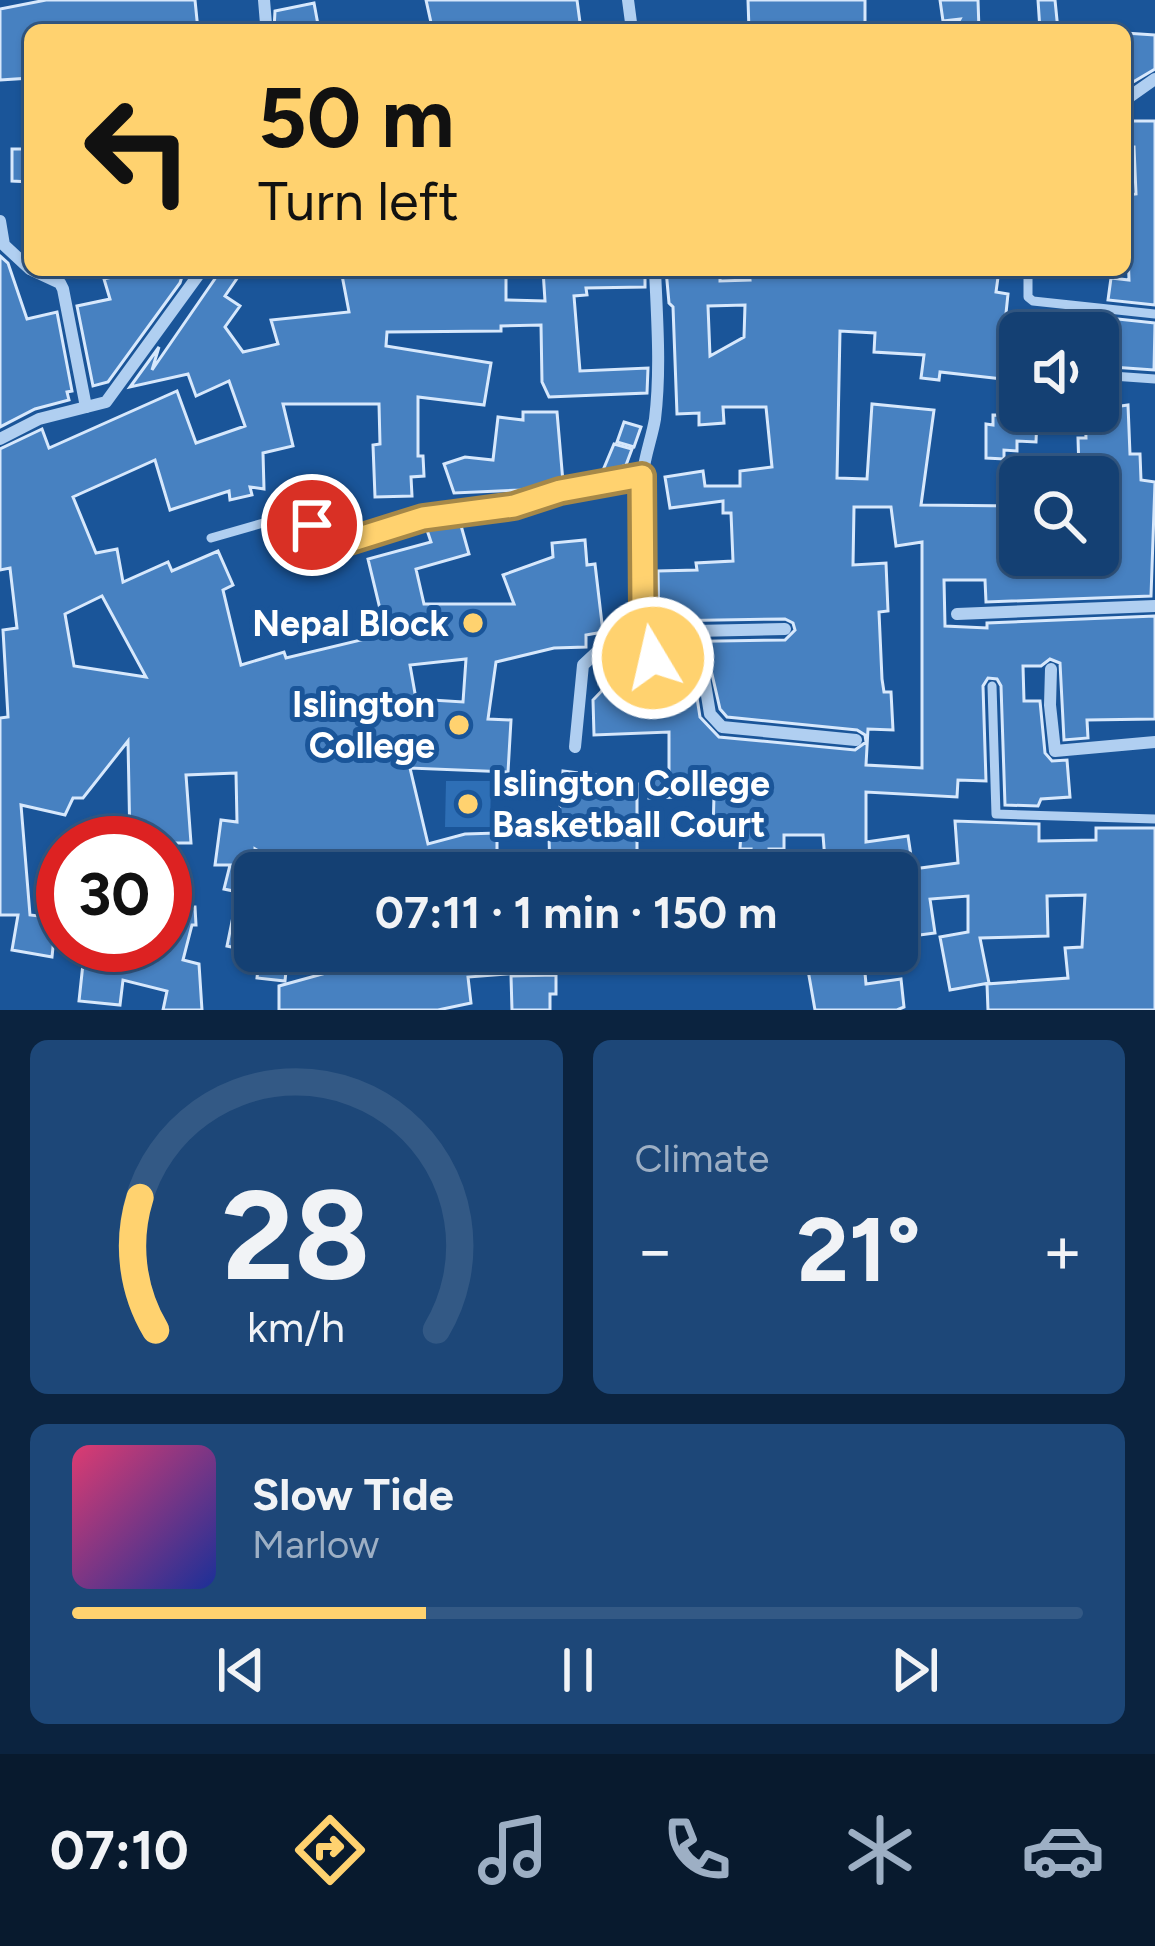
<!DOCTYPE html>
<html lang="en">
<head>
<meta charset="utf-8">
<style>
  :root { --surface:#144073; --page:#1d4778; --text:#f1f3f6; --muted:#9dafc4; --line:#335985; --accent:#ffd26f }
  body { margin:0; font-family:Figtree,sans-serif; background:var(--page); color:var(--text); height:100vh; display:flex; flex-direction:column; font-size:45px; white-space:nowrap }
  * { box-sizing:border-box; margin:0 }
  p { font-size:39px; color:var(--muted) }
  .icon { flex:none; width:66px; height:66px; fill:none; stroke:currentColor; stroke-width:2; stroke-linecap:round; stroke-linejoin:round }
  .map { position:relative; height:1010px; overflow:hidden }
  .drawer { display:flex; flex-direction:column; gap:30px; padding:30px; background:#0b233f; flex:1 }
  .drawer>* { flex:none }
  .banner { position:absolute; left:24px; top:24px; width:1107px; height:252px; border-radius:18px; box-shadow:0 3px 9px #0004,0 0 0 3px var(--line); background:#ffd26f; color:#111; overflow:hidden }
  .tools { position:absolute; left:999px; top:312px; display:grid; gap:24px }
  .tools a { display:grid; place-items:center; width:120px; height:120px; border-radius:18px; background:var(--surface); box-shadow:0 3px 9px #0004,0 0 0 3px var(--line); font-size:60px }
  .speed { position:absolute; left:36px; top:816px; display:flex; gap:24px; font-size:60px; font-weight:700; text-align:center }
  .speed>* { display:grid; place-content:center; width:156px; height:156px; border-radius:50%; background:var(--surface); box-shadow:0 3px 9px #0004,0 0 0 3px var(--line); line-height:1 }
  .speed .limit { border:18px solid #d22; background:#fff; color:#111 }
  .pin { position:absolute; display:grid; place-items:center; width:102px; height:102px; color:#fff; margin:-51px; border:6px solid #fff; border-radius:50%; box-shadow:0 3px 12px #0007 }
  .me { position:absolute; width:132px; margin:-66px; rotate:351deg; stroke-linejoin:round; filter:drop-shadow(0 0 9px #0008) }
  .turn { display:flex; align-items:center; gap:42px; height:252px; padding:0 36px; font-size:54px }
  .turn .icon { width:156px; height:156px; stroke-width:2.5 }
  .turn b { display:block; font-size:84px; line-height:102px }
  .big { font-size:90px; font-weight:700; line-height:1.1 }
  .drawer .widget { flex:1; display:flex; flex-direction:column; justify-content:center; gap:18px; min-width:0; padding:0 42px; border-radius:18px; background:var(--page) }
  .drawer .dial { align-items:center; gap:0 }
  .dial svg { height:312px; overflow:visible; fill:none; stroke:var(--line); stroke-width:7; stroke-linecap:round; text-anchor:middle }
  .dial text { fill:var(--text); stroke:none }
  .song { display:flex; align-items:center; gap:36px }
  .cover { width:144px; height:144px; border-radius:18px; background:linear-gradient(135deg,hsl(340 70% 55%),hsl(230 70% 35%)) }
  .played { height:12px; border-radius:6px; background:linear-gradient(90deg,var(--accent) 35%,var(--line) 35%) }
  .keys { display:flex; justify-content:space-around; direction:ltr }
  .heat { display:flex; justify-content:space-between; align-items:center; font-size:66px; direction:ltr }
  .drawer .tiles { flex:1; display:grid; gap:30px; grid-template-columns:1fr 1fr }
  .widget:last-child { grid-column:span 2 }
  .trip { position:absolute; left:234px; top:852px; width:684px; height:120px; border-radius:18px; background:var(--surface); box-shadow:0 3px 9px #0004,0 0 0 3px var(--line); font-weight:700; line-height:120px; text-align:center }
  .menu { display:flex; height:192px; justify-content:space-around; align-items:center; background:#081a2e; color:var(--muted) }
  .menu .icon { width:84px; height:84px }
  .menu .current { color:var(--accent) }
  .menu b { font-size:54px; color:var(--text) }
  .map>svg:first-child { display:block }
  .green { fill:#2e6fb6 }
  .building { fill:#4781c1; stroke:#d7e8fc; stroke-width:3; fill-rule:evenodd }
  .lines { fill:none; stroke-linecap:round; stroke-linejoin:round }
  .service { stroke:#b0cff1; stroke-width:9 }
  .minor { stroke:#b0cff1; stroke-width:12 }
  .route-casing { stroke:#a68848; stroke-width:30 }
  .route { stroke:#ffd26f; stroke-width:21 }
  .poi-dot { fill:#ffd26f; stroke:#1a5599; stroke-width:4.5 }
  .labels { text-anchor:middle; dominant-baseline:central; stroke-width:10; stroke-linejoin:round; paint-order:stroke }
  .poi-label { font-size:36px; font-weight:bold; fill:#fff; stroke:#1a5599; text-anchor:end }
</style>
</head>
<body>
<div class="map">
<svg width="1155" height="1010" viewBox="0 0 1155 1010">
  <rect width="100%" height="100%" fill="#1a5599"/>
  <!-- green -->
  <polygon class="green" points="446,781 491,781 490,827 445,827"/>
  <!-- building -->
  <g class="building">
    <polygon points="46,0 195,0 198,30 127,30 127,23 30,30 30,78 0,80 0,9"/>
    <polygon points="426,0 577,0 581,30 438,30 437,26 432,27"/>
    <polygon points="748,0 865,0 865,30 749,30"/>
    <polygon points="940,0 978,0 979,30 954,30 960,19 943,21"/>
    <polygon points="1038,0 1055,0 1058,30 1040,30"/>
    <polygon points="314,3 319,30 274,30 275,11"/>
    <polygon points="1125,33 1155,35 1155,69 1128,85 1125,85"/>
    <polygon points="1125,121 1155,121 1155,305 1108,300 1111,278 1129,280 1126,195 1136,194 1134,147 1125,147"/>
    <polygon points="12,149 30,149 30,182 12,181"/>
    <polygon points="0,256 8,263 27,319 57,312 72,391 67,392 69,400 35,409 0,427"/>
    <polygon points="139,270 184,270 180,283 108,382 93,386 77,306 110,299 104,279"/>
    <path d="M221,270L238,277L225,296L240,306L225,327L243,352L278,344L271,320L349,312L341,270L506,273V300L545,301L543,270H645V287L586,288L587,295L574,296L580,371L648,368L647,393L549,397L542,382L541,325L501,326V331L387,332L386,346L491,363L484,405L418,397V456H423L424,476L411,477L412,496L375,497L373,445L380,444L379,404H283L293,446L263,453L264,489L250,487L252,495L230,500L229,491L170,510L155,460L73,497L96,553L117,549L123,582L168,562L172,571L218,551L233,585L223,590L241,665L284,652L286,658L386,634L368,559L431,542L426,527L460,522L469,554L416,569L424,604H514L503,575L553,557L552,543L585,540L587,565L595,564L603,632L586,635V647L554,648L496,662L488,719L511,720L508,772L410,768L428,844L465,834L497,833V873H465V859L402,873H294L255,849V952L227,946L238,892L224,889L230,865H215L221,820L237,822L236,773L186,775L191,843H130L128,741L83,798H73L65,815L21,805L30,915L56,918L52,957L12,950L18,915H0V718L8,717L3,630L17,628L10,568L0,570V449L42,429L49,448L177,391L196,443L245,426L229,381L196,396L188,374L130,387L159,347L152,370ZM102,596L146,677L74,666L65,614ZM466,659L463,702L416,699L410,665Z"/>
    <path d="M666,270H720V281L750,280L749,270H999L996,292L1008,294L1005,323L1020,324V381L940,372L939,380L921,378L924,355L874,352L875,333L840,331L837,478L867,479L872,404L934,410L921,505L1020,506V555H1098V474L1083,475L1079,470L1078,438H1086L1085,411L1128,405L1130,454H1140L1141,480L1155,482L1151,596L986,602L985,580H944L945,626L987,628V623L1155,616V719L1087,720L1088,738L1064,740L1060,663L1050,659L1041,666H1023L1024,701H1040L1045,753L1052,761L1067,760L1070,797L1041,799L1038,806L1005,805L1001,686L997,679L988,678L983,686L986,781L958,780L957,797L866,792V842L908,836L913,869L958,863L955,821L1039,824V841L1096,840V828H1155V1010H988L987,984L1068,978L1065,948L1082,947L1085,895L1047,896L1048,936L980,938L989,983L950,990L940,937L968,932V896L930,899L935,933L904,937L897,873H826L823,835H784V849H769V860L750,859L751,849H740L741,831L713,830L714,796L649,798V773L669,772V732L594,735L593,700L619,673L653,672L695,685L700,717L719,737L855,750L866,742L865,735L857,730L727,717L720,709L711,670L662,653L660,642L785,640L795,630L793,623L785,619L659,621L658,571L697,570L696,563L733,561L731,513H723V501L670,508L665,477L703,471L705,486H740V471L772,467L766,407H723L724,423L699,425V413L677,414L673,307L669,303ZM745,305L744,337L710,356L708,306ZM854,507H891L896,546L922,542V768L866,765L868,729L893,730L891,692H884L882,679L879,612L888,611L886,563L853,565Z"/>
    <polygon points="1062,313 1155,323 1154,370 1098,366 1098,333 1060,333"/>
    <polygon points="523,412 557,412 563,482 520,490 454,493 444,464 465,457 493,460 498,417 523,420"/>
    <polygon points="993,415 1037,416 1036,442 1017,441 1017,451 1004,450 1004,459 986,458 986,424 993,425"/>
    <polygon points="624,422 641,427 634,447 617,442"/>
    <polygon points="614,444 632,449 626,465 601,475"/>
    <polygon points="563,771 595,775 594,782 637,784 637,873 550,873 549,836 557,836"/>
    <polygon points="185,891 188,907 195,907 196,925 192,925 183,960 199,964 202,1010 163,1010 167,991 123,980 120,1005 79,1001 85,945 165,945 165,895"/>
    <polygon points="260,951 288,951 285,981 257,978"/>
    <polygon points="363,951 516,951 518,973 468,977 471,1003 438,1010 279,1010 279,986 348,967 346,953"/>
    <polygon points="863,951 866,984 901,979 904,1007 897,1010 815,1010 805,953"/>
    <polygon points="556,975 556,994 550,994 550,1010 512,1010 511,976"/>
  </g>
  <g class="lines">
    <!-- service -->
    <g class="service">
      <polyline points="1018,270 1028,276 1028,297 1033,301 1155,314"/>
      <polyline points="1098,375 1155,379"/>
      <polyline points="211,538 298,513 339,544 423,518 513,506 560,492 642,476"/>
      <polyline points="992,686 996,814 1155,819"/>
    </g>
    <!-- minor -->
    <g class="minor">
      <polyline points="628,0 632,30"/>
      <polyline points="257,30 266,24 264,0"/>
      <polyline points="1125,100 1155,79"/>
      <polyline points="0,221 4,245 30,269"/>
      <polyline points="32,270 60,283 63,289 86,407"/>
      <path d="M655,270C657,319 661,369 655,419C652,437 645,455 643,473C639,498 643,640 653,658C660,671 691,670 704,677L710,714L722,727L856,740"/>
      <polyline points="0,439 39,419 106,402 202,270"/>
      <polyline points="957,614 1155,606"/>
      <polyline points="648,632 785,629"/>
      <polyline points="1051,669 1050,705 1055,751 1155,742"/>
      <polyline points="575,747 583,665 643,609"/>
    </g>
  </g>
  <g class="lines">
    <defs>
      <polyline id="route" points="312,525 340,544 423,518 514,506 560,491 642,476 643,609 653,658"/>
    </defs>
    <!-- route casing -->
    <use href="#route" class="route-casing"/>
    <!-- route -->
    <use href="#route" class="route"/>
  </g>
  <!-- markers -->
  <g class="poi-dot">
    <circle cx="473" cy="623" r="12"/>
    <circle cx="459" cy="725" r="12"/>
    <circle cx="468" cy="804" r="12"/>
  </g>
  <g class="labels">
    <!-- poi labels -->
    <g class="poi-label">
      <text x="449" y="623">Nepal Block</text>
      <text x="435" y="704">Islington<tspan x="435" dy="41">College</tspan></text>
      <text x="492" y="783" text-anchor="start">Islington College<tspan x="492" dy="41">Basketball Court</tspan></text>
    </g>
  </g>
</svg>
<div class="tools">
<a><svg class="icon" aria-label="sound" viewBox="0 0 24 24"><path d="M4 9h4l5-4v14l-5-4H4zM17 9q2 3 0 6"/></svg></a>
<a><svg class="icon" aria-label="search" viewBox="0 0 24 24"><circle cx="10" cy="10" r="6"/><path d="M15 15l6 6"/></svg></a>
</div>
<div class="speed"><div class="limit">30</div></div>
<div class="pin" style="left:312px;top:525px;background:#d93025"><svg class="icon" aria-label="arrive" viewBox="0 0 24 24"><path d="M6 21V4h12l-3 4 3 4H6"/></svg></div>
<svg class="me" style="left:653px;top:658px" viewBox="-20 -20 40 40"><circle r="17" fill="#ffd26f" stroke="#fff" stroke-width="3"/><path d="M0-11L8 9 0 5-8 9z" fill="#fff"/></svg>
<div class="trip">07:11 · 1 min · 150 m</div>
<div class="banner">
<div class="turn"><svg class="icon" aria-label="left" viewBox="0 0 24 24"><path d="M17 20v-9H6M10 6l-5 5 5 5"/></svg><div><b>50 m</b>Turn left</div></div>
</div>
</div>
<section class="drawer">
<div class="tiles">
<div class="widget dial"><svg viewBox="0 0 100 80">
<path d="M14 69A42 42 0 1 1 86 69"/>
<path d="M14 69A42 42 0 0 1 10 35" stroke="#ffd26f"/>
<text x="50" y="56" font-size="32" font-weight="700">28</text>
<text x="50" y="72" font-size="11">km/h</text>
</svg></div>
<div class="widget"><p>Climate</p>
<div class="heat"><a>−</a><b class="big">21°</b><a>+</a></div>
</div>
<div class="widget">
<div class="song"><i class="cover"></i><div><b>Slow Tide</b><p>Marlow</p></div></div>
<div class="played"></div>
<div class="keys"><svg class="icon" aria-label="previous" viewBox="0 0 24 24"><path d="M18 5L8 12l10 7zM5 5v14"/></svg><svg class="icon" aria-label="pause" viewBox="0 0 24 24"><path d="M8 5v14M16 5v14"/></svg><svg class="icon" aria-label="next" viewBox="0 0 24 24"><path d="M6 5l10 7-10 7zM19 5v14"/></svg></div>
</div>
</div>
</section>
<nav class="menu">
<b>07:10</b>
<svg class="icon current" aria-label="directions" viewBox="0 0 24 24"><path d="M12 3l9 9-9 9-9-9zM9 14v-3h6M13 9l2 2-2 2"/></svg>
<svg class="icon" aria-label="music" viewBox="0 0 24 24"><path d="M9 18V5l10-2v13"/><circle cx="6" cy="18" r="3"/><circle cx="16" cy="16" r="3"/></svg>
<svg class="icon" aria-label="phone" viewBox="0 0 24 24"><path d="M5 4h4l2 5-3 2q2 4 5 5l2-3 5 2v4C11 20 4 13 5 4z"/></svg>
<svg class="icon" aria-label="climate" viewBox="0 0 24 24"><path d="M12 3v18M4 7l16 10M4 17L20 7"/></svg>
<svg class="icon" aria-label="car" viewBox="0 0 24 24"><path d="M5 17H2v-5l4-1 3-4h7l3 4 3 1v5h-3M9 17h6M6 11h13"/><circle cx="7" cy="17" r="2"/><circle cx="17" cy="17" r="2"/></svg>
</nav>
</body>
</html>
